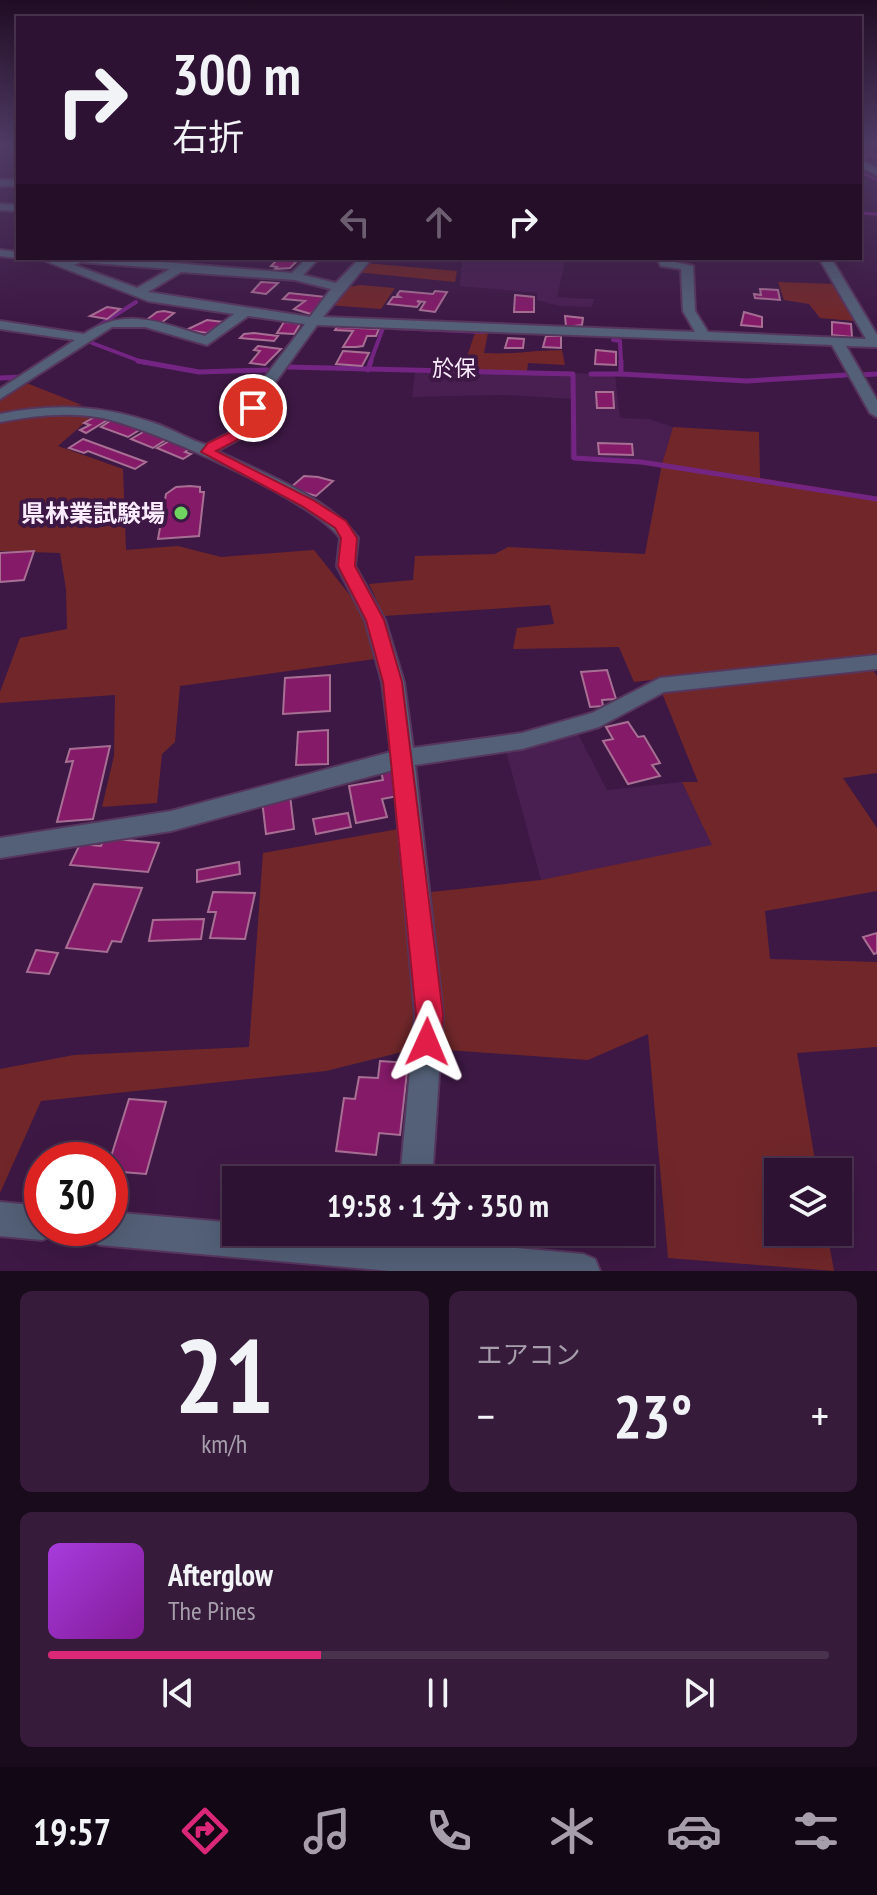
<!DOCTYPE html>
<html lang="ja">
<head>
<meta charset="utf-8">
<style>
  :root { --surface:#2e1233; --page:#361b3b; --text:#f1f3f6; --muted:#a79eac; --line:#49324e; --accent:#db2777 }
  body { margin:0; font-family:"PT Sans Narrow","Noto Sans JP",sans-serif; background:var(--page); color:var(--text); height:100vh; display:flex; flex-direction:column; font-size:30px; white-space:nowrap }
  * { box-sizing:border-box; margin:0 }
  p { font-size:26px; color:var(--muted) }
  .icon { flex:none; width:44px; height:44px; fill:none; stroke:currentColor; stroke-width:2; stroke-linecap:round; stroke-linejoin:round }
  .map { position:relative; height:1271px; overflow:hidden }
  .details { display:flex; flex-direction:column; gap:20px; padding:20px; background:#190a1c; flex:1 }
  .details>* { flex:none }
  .banner { position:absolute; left:16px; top:16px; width:846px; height:244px; border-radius:0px; box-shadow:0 8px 32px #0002,0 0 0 2px var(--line); background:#2e1233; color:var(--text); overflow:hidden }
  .fabs { position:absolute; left:764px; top:1158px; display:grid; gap:16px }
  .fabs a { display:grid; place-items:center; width:88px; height:88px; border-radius:0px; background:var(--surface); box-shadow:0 8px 32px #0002,0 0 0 2px var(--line); font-size:40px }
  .speed { position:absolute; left:24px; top:1142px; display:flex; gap:16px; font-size:40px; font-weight:700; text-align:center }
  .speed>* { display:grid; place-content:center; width:104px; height:104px; border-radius:50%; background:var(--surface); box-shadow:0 8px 32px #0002,0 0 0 2px var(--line); line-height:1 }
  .speed .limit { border:12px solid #d22; background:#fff; color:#111 }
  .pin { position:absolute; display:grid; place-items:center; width:68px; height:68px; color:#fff; margin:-34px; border:4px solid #fff; border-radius:50%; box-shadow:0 2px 8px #0007 }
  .me { position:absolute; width:88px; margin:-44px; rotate:1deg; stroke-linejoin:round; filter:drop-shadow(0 0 6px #0008) }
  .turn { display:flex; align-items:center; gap:28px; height:168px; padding:0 24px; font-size:36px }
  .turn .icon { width:104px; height:104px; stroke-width:2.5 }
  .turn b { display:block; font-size:56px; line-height:68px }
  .lanes { display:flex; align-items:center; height:76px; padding:0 24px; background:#0003; justify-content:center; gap:40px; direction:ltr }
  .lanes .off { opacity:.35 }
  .big { font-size:60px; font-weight:700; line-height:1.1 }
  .details .widget { flex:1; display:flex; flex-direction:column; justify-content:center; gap:12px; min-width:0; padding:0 28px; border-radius:12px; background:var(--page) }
  .details .dial { align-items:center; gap:0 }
  .dial b { font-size:104px; line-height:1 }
  .song { display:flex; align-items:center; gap:24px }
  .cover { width:96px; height:96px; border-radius:12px; background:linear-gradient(135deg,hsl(280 70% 55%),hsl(290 70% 35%)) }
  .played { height:8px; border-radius:4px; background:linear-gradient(90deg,var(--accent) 35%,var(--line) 35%) }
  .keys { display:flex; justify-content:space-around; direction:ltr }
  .heat { display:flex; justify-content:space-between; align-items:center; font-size:44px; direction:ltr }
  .details .tiles { flex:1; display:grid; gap:20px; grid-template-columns:1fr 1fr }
  .widget:last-child { grid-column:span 2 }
  .trip { position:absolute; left:222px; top:1166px; width:432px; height:80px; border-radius:0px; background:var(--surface); box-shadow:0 8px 32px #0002,0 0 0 2px var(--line); font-weight:700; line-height:80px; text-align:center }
  .tabs { display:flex; height:128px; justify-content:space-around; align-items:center; background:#120714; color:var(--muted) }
  .tabs .icon { width:56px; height:56px }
  .tabs .on { color:var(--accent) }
  .tabs b { font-size:36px; color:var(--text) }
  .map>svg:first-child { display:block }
  .built { fill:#491e51 }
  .green { fill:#71272a }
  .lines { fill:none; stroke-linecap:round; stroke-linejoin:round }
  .stream-far2 { stroke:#742583; stroke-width:3 }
  .stream-far1 { stroke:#742583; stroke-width:4 }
  .stream { stroke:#742583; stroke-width:5 }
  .river { fill:#742583; fill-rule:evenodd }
  .building { fill:#841a68; stroke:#a86f94; stroke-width:2 }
  .street-casing { stroke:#57365e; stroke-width:4 }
  .secondary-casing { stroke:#57365e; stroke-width:4 }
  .street { fill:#536077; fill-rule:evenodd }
  .secondary { fill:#6a7ea2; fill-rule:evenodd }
  .route { fill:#e11d48; stroke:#92132f; stroke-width:2 }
  .poi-dot { fill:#6fd360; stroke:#3d1844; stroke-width:3 }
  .labels { text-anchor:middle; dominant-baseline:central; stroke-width:8; stroke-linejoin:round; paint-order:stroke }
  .far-neighbourhood-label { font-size:22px; fill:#faecfd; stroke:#3d1844 }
  .poi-label { font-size:24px; font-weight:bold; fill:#faecfd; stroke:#3d1844; text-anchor:end }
</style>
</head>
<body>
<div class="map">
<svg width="877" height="1271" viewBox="0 0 877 1271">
  <rect width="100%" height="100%" fill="#3d1844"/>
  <!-- built -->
  <g class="built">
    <polygon points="462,258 565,261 557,297 594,299 592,307 560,306 537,300 537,293 460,286"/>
    <polygon points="527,371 615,375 620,418 649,419 673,427 662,464 570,459 571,399 502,395 412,397 415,373"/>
    <polygon points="578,734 607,790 682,782 713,846 541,880 505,748"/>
  </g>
  <!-- green -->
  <g class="green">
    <polygon points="365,263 457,271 455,282 356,272"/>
    <polygon points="778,282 836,284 854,321 820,318 809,304 784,300"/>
    <polygon points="360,285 395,288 381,309 328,305 342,288"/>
    <path d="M475,333H488L484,353C511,355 535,350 562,350L565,365L528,363L527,371H462Z"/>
    <polygon points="24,382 82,405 0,416 0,399"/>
    <polygon points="43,412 97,412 58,446 123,469 126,550 178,546 221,557 314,550 364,613 375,659 180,686 175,742 162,754 157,803 102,807 114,756 115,695 0,703 0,692 20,638 67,629 66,589 60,553 0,551 0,421"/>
    <polygon points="673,427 759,432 760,478 877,497 877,655 775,665 778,679 872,669 877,676 877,773 843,778 877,828 877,891 765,911 770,959 877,962 877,1047 797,1053 817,1172 778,1172 778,1232 827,1232 834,1271 668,1258 648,1034 588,1060 418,1048 326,1071 41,1101 0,1193 0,1069 74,1055 249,1047 263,853 404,828 414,1027 441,1020 431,892 541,880 712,845 682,782 698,782 662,693 717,684 712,673 634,682 619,647 513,649 517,628 554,624 550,605 384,616 369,584 413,580 415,556 495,554 508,547 645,554 662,464"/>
  </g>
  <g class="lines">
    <!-- stream-far2 -->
    <g class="stream-far2">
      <polyline points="860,151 877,156"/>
      <polyline points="860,172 877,180"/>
      <polyline points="860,213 877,214"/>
    </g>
    <!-- stream-far1 -->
    <g class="stream-far1">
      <polyline points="341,326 383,328 370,363"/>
      <polyline points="393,328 483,332"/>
      <polyline points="92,330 136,302"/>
      <polyline points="613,340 620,341 621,363"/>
      <polyline points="92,343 145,363"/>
    </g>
    <!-- stream -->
    <g class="stream">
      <polyline points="138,361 199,372 267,370"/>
      <polyline points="621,361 621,374 747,381 846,375"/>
      <polyline points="288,367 573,374 574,458 641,462 877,499"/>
      <polyline points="368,370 371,361"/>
      <polyline points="591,374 621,374"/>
      <polyline points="859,375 877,374"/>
      <polyline points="0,378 23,377"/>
    </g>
    <!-- river -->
    <polygon class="river" points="860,152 871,153 873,156 860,162"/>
  </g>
  <!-- building -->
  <g class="building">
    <polygon points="279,258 300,258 290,268 275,269 277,267 271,266"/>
    <polygon points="261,282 278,283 266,294 252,292"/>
    <polygon points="760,289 778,290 780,300 755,298 754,294 761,295"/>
    <polygon points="400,291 433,294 435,291 447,292 435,312 420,310 425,302 417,301 420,303 417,307 388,304 393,297 400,297 397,295"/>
    <polygon points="289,293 326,297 311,314 294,309 305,301 283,299"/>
    <polygon points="515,295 534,297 534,312 514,312"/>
    <polygon points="107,307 120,309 107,319 90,316"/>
    <polygon points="157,312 164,311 174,313 161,323 145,321"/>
    <polygon points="744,312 762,317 762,327 741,325"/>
    <polygon points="565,316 583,318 582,325 566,327"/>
    <polygon points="207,320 223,322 207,333 186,330"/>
    <polygon points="284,322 300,324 294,334 277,333"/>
    <polygon points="832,322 851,324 852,337 832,335"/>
    <polygon points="337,327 379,329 376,336 367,336 363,346 356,347 343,347 353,331 335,330"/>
    <polygon points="254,333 278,336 274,341 240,338 244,334"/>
    <polygon points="546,336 561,336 561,348 543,347"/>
    <polygon points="508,338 524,339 523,348 505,348"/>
    <polygon points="258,346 281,349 265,365 250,363 260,351 254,350"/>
    <polygon points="596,350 616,352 616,365 595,364"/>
    <polygon points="343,351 369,353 362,366 336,364"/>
    <polygon points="596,392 613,392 614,408 597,408"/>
    <polygon points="98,415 109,419 86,433 80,430 90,425 84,423"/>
    <polygon points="113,419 141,429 128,437 101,427"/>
    <polygon points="145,431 167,439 153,448 131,439"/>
    <polygon points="83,439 146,462 135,469 88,451 84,453 69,448"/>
    <polygon points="171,440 191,448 185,452 191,454 183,459 157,448"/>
    <polygon points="598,443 632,444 633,455 599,454"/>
    <polygon points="304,476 318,477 333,481 316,496 290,488"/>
    <polygon points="190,486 200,487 200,492 204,492 199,536 158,539 166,494 176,487"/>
    <polygon points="34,551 24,580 0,582 0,553"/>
    <polygon points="607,670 616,699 602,700 603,706 590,707 581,672"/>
    <polygon points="330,675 330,711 283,714 285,678"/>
    <polygon points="628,722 638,737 644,736 660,763 652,765 660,776 628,784 603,741 613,739 606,727"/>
    <polygon points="328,730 328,764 296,765 298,732"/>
    <polygon points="110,746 93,819 57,822 73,761 66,762 70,749"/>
    <polygon points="391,769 398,796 382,799 387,817 356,823 349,786 383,780 381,771"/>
    <polygon points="290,795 294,829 266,834 262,800"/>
    <polygon points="348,813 351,827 316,834 313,819"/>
    <polygon points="104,838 159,843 148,872 70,865 80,844 101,846"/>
    <polygon points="239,862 240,874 197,882 197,870"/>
    <polygon points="94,884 142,888 121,942 112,941 107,952 66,948"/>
    <polygon points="213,892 255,893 245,939 210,938 216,912 208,912"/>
    <polygon points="204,919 201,939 149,941 153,920"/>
    <polygon points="877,933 877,953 874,954 863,937"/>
    <polygon points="36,950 58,953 49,974 27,972"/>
    <polygon points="380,1061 408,1063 400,1135 379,1133 376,1155 336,1151 344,1098 355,1099 359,1077 378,1078"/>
    <polygon points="129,1099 166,1102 146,1174 110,1171 110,1160"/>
  </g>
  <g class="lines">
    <defs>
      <g id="street">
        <rect x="0" y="180" width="18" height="6"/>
        <polygon points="0,204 18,205 18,211 0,210"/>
        <polygon points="0,250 18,252 19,258 0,256"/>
        <path d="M38,258L64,262L73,258H115L292,273L307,258H319L303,275L336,283L360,258H372L323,317L695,332L683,311L681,269L661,266L657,258H669L670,261L693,266L695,311L708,332L866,339L819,258H831L877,335V347L846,346L877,400V417L870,413L832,345L317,325L269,391L250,428L241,438L217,451C262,473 329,497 358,538L355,566L385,620L404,682L413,748L522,733L592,713L660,678L877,655V669L664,692L599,727L522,749L415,765L443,1015L432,1180H400L415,1015L393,770L171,831L0,858V838L171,811L391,752L382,682L365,620L337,566L340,538C315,501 144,424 97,417C64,412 32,416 0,422V414C54,403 102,405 154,423C172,429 188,439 206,445L231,432L238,423L255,390L305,324L248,316L207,345L145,327H112L0,399V389L75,340L0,329V321L84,334C127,306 160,323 205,336L234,314L148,301ZM81,262L170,269L137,288L74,265ZM181,272L295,280L331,289L310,317L148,292Z"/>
        <polygon points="0,1202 42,1206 42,1228 57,1228 54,1235 42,1240 0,1236"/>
        <polygon points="110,1212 236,1223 236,1232 338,1232 395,1237 395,1232 429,1232 428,1240 583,1254 595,1259 600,1271 390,1271 100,1245 88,1240 83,1228 110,1228"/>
      </g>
      <polygon id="secondary" points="860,160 877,168 877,175 860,167"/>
    </defs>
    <!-- street casing -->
    <use href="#street" class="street-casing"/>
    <!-- secondary casing -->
    <use href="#secondary" class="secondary-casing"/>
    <!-- street -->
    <use href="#street" class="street"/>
    <!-- secondary -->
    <use href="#secondary" class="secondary"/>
  </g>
  <!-- sky -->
  <linearGradient id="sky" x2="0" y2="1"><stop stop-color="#220d25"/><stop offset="0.45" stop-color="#513d67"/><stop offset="1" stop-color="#513d67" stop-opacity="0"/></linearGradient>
  <rect width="877" height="322" fill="url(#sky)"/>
  <!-- route -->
  <polygon class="route" points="248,405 260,408 241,438 216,451 313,500 346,521 357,538 355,566 384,620 402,682 443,1015 441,1042 437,1052 427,1056 418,1052 414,1042 416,1015 383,682 366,620 338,566 341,538 335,528 302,506 201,452 208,443 231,432"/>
  <!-- markers -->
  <circle class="poi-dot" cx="181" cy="513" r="8"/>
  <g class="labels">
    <!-- far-neighbourhood labels -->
    <g class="far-neighbourhood-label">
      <text x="454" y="368">於保</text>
    </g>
    <!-- poi labels -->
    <g class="poi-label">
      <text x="165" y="513">県林業試験場</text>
    </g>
  </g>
</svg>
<div class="fabs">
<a><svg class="icon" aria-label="layers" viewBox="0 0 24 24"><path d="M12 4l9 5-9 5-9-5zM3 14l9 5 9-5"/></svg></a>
</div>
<div class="speed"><div class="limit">30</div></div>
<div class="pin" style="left:253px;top:408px;background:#d93025"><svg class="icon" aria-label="arrive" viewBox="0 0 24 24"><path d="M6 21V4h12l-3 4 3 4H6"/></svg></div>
<svg class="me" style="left:427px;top:1042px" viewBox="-20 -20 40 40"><path d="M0-17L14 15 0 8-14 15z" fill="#e11d48" stroke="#fff" stroke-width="4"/></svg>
<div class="trip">19:58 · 1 分 · 350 m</div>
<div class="banner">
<div class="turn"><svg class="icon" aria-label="right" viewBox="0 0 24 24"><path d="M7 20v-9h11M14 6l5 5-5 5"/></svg><div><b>300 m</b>右折</div></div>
<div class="lanes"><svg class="icon off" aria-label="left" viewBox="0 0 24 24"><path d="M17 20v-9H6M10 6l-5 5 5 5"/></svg><svg class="icon off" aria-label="ahead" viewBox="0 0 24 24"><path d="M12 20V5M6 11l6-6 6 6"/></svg><svg class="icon" aria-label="right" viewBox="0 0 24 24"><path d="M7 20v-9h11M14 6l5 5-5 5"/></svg></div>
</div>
</div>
<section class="details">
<div class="tiles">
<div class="widget dial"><b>21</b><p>km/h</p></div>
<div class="widget"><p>エアコン</p>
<div class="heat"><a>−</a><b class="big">23°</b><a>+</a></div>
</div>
<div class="widget">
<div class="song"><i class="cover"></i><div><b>Afterglow</b><p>The Pines</p></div></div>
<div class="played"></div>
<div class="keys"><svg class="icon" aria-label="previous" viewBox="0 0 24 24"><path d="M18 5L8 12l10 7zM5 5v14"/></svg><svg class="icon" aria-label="pause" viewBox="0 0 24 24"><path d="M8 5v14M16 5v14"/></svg><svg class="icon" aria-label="next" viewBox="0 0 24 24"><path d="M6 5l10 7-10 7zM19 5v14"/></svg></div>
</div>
</div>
</section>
<nav class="tabs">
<b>19:57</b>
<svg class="icon on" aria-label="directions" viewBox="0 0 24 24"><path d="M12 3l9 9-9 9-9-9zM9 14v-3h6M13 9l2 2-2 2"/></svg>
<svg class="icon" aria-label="music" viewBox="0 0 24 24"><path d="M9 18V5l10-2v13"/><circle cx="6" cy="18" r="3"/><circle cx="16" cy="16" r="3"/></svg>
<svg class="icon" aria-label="phone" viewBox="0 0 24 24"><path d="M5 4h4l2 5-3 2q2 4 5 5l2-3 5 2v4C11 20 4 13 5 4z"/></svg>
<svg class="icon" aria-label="climate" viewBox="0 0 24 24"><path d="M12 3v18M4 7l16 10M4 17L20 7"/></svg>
<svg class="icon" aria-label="car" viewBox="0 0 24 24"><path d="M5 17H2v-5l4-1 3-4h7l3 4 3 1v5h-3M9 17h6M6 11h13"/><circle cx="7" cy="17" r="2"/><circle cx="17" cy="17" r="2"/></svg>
<svg class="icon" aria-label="filters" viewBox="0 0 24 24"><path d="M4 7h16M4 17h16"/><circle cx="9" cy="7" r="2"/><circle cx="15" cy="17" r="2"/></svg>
</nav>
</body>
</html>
